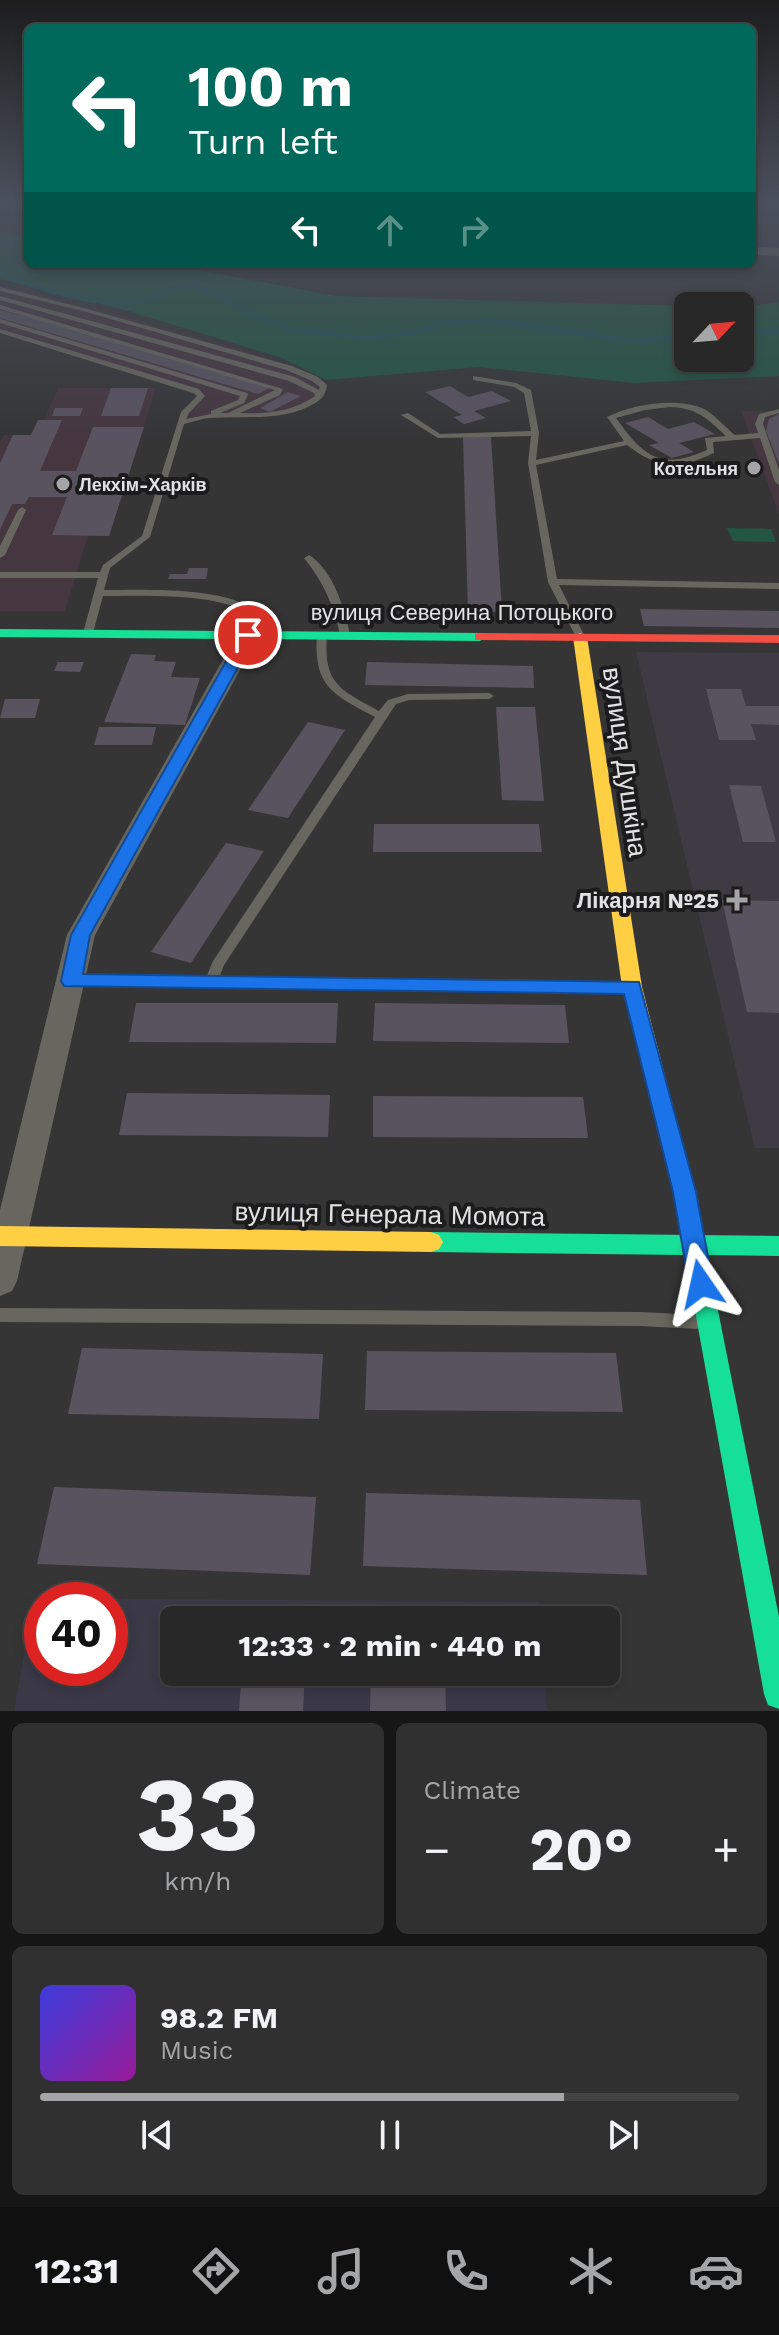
<!DOCTYPE html>
<html lang="en">
<head>
<meta charset="utf-8">
<style>
  :root { --surface:#282828; --page:#303030; --text:#f1f3f6; --muted:#a5a6a8; --line:#444445; --accent:#a5a5a7 }
  body { margin:0; font-family:"Work Sans",sans-serif; background:var(--page); color:var(--text); height:100vh; display:flex; flex-direction:column; font-size:30px; white-space:nowrap }
  * { box-sizing:border-box; margin:0 }
  p { font-size:26px; color:var(--muted) }
  .icon { flex:none; width:44px; height:44px; fill:none; stroke:currentColor; stroke-width:2; stroke-linecap:round; stroke-linejoin:round }
  .map { position:relative; height:1711px; overflow:hidden }
  .details { display:flex; flex-direction:column; gap:12px; padding:12px; background:#161616; flex:1 }
  .details>* { flex:none }
  .hud { position:absolute; left:24px; top:24px; width:732px; height:244px; border-radius:12px; box-shadow:0 4px 12px #0003,0 0 0 2px var(--line); background:#00695c; color:#fff; overflow:hidden }
  .needle { width:52px; rotate:64deg }
  .tools { position:absolute; left:674px; top:292px; display:grid; gap:16px }
  .tools a { display:grid; place-items:center; width:80px; height:80px; border-radius:12px; background:var(--surface); box-shadow:0 4px 12px #0003,0 0 0 2px var(--line); font-size:40px }
  .speed { position:absolute; left:24px; top:1582px; display:flex; gap:16px; font-size:40px; font-weight:700; text-align:center }
  .speed>* { display:grid; place-content:center; width:104px; height:104px; border-radius:50%; background:var(--surface); box-shadow:0 4px 12px #0003,0 0 0 2px var(--line); line-height:1 }
  .speed .limit { border:12px solid #d22; background:#fff; color:#111 }
  .pin { position:absolute; display:grid; place-items:center; width:68px; height:68px; color:#fff; margin:-34px; border:4px solid #fff; border-radius:50%; box-shadow:0 2px 8px #0007 }
  .me { position:absolute; width:88px; margin:-44px; rotate:349deg; stroke-linejoin:round; filter:drop-shadow(0 0 6px #0008) }
  .turn { display:flex; align-items:center; gap:28px; height:168px; padding:0 32px; font-size:36px }
  .turn .icon { width:104px; height:104px; stroke-width:2.5 }
  .turn b { display:block; font-size:56px; line-height:68px }
  .lanes { display:flex; align-items:center; height:76px; padding:0 32px; background:#0003; justify-content:center; gap:40px; direction:ltr }
  .lanes .off { opacity:.35 }
  .big { font-size:60px; font-weight:700; line-height:1.1 }
  .details .widget { flex:1; display:flex; flex-direction:column; justify-content:center; gap:12px; min-width:0; padding:0 28px; border-radius:12px; background:var(--page) }
  .details .dial { align-items:center; gap:0 }
  .dial b { font-size:104px; line-height:1 }
  .song { display:flex; align-items:center; gap:24px }
  .cover { width:96px; height:96px; border-radius:12px; background:linear-gradient(135deg,hsl(240 70% 55%),hsl(300 70% 35%)) }
  .played { height:8px; border-radius:4px; background:linear-gradient(90deg,var(--accent) 75%,var(--line) 75%) }
  .keys { display:flex; justify-content:space-around; direction:ltr }
  .heat { display:flex; justify-content:space-between; align-items:center; font-size:44px; direction:ltr }
  .details .tiles { flex:1; display:grid; gap:12px; grid-template-columns:1fr 1fr }
  .widget:last-child { grid-column:span 2 }
  .trip { position:absolute; left:160px; top:1606px; width:460px; height:80px; border-radius:12px; background:var(--surface); box-shadow:0 4px 12px #0003,0 0 0 2px var(--line); font-weight:700; line-height:80px; text-align:center }
  .menu { display:flex; height:128px; justify-content:space-around; align-items:center; background:#101010; color:var(--muted) }
  .menu .icon { width:56px; height:56px }
  .menu .current { color:var(--accent) }
  .menu b { font-size:36px; color:var(--text) }
  .map>svg:first-child { display:block }
  .built { fill:#3f3b44 }
  .industrial { fill:#453640 }
  .education { fill:#3b3948; fill-rule:evenodd }
  .green { fill:#225642 }
  .lines { fill:none; stroke-linecap:round; stroke-linejoin:round }
  .stream { stroke:#1e545a; stroke-width:4 }
  .building { fill:#595360 }
  .lane { fill:#68675f; fill-rule:evenodd }
  .street { fill:#68675f; fill-rule:evenodd }
  .fast { fill:#16e098; fill-rule:evenodd }
  .slow { fill:#ffcf43; fill-rule:evenodd }
  .jam { fill:#f24e42; fill-rule:evenodd }
  .route { fill:#1a73e8; stroke:#114b97; stroke-width:2 }
  .poi-dot { fill:#a5a5a7; stroke:#1c1c1d; stroke-width:3 }
  .labels { text-anchor:middle; dominant-baseline:central; stroke-width:8; stroke-linejoin:round; paint-order:stroke }
  .far-poi-label { font-size:18px; font-weight:bold; fill:#e2e1e4; stroke:#1c1c1d; text-anchor:end }
  .street-label { font-size:22px; fill:#e2e1e4; stroke:#1c1c1d }
  .poi-label { font-size:22px; font-weight:bold; fill:#e2e1e4; stroke:#1c1c1d; text-anchor:end }
  .near-street-label { font-size:26px; fill:#e2e1e4; stroke:#1c1c1d }
</style>
</head>
<body>
<div class="map">
<svg width="779" height="1711" viewBox="0 0 779 1711">
  <rect width="100%" height="100%" fill="#353536"/>
  <!-- built -->
  <polygon class="built" points="636,652 779,653 779,1148 755,1148"/>
  <!-- industrial -->
  <g class="industrial">
    <polygon points="0,285 90,307 263,356 315,379 325,390 287,413 275,416 196,419 181,423 201,395 0,331"/>
    <polygon points="58,388 156,388 109,536 88,536 65,611 0,611 0,442 4,435 31,435 38,420 44,420"/>
    <polygon points="741,411 779,411 779,514"/>
  </g>
  <!-- education -->
  <path class="education" d="M34,1598L539,1602L540,1620H174V1672H544L547,1711H14ZM42,1600H110V1668H42Z"/>
  <!-- green -->
  <g class="green">
    <polygon points="0,232 28,238 28,264 166,264 336,296 688,306 688,358 740,358 740,307 779,302 779,376 634,383 478,367 326,380 282,358 125,310 0,279"/>
    <polygon points="727,528 771,529 776,542 733,541"/>
  </g>
  <g class="lines">
    <!-- stream -->
    <g class="stream">
      <path d="M0,273C41,290 92,307 137,302C157,300 168,284 189,286C214,288 229,302 250,314C260,320 273,321 285,324L287,329L363,338L414,333L442,322L491,320L623,340L645,341L688,335"/>
      <polyline points="740,332 779,332"/>
    </g>
  </g>
  <!-- building -->
  <g class="building">
    <polygon points="631,264 660,264 660,270 631,268"/>
    <polygon points="0,310 51,323 270,388 258,394 0,318"/>
    <polygon points="450,386 468,397 492,391 511,401 474,411 486,418 464,424 453,417 462,415 425,392"/>
    <polygon points="111,388 148,388 139,416 101,416"/>
    <polygon points="288,392 301,396 270,412 260,408"/>
    <polygon points="55,408 83,408 80,416 52,416"/>
    <polygon points="779,414 779,464 766,431 769,419"/>
    <polygon points="648,417 668,429 694,422 715,434 679,443 694,452 672,458 649,445 659,443 625,423"/>
    <polygon points="38,420 62,420 40,471 76,471 93,427 144,427 109,536 52,535 67,497 29,497 25,504 12,504 0,530 0,463 13,435 31,435"/>
    <polygon points="463,437 491,437 502,612 468,612"/>
    <polygon points="189,568 208,568 206,579 168,579 170,574 187,574"/>
    <polygon points="640,609 779,611 779,628 644,626"/>
    <polygon points="131,654 156,655 154,661 176,662 171,677 200,678 185,725 104,722"/>
    <polygon points="58,662 84,662 80,672 54,671"/>
    <polygon points="367,662 533,666 534,688 365,685"/>
    <polygon points="706,689 741,689 746,706 779,706 779,725 751,724 756,740 719,740"/>
    <polygon points="5,699 40,699 35,718 0,718"/>
    <polygon points="496,707 535,707 544,801 502,800"/>
    <polygon points="308,722 345,730 288,818 248,810"/>
    <polygon points="99,727 156,727 152,745 94,745"/>
    <polygon points="729,785 761,786 776,842 743,842"/>
    <polygon points="374,824 539,824 542,852 373,852"/>
    <polygon points="226,843 264,851 191,963 151,952"/>
    <polygon points="722,900 779,901 779,1013 747,1012"/>
    <polygon points="136,1003 338,1003 336,1043 129,1042"/>
    <polygon points="375,1003 565,1005 569,1043 373,1041"/>
    <polygon points="127,1093 330,1095 328,1137 119,1135"/>
    <polygon points="373,1096 583,1097 588,1138 373,1137"/>
    <polygon points="82,1348 323,1354 319,1419 68,1414"/>
    <polygon points="367,1351 616,1353 623,1412 365,1410"/>
    <polygon points="54,1487 316,1497 310,1575 37,1564"/>
    <polygon points="366,1493 640,1500 647,1575 363,1566"/>
    <polygon points="242,1672 305,1672 303,1711 239,1711"/>
    <polygon points="371,1672 445,1672 446,1711 370,1711"/>
  </g>
  <g class="lines">
    <!-- lane -->
    <g class="lane">
      <path d="M0,287L87,309L292,366L318,377L327,385C326,397 318,402 308,407C275,422 243,415 209,418C200,419 193,422 184,424L150,537L110,568L104,590C143,590 238,585 264,618C268,622 270,630 273,635L271,637H265C262,632 260,624 256,620C231,591 139,596 103,596L93,633L88,636L83,633L98,578H0V572H100L103,565L142,536L181,412L197,396L193,393L0,333V329L199,389L205,396L189,413L186,419L211,414V411L238,400L240,396L0,323V319L247,393L248,395L244,403L220,413H228L275,390L0,309V305L283,389L280,395L240,413C267,414 291,412 315,396L314,393L289,381L0,300V296L295,377L319,390L320,387L312,381L286,370L83,311L0,291Z"/>
      <path d="M473,376L516,383L531,390L539,433L536,460L624,441L607,417C631,404 681,396 706,410C717,417 725,427 735,435L758,433L755,424L759,414L779,409V413L765,417L763,424L779,470V485L775,482L760,438L713,442L714,453C677,470 660,470 627,445L536,465L557,579L779,583V589L559,585L585,637L583,639H577L548,582L528,463L531,436L438,438L401,415L408,413L440,434L531,431L524,393L514,387L473,380ZM670,407C697,408 707,418 726,436L705,438L707,450C660,471 643,456 616,418L645,410Z"/>
      <polygon points="22,507 26,510 5,555 0,558 0,546 18,510"/>
      <path d="M309,555C333,570 345,609 350,635L348,637H342L340,635C334,606 323,581 304,558Z"/>
      <path d="M322,632L327,635C323,684 340,690 379,711L388,700L408,694L489,693L494,696L489,699L409,700L396,704L224,965L219,978L628,982L633,984L635,987L633,990L210,988L66,984L64,981L66,978L71,976L206,978L213,961L375,717C334,695 313,687 317,635Z"/>
      <polygon points="0,1308 641,1312 697,1315 703,1317 705,1322 703,1327 697,1329 641,1326 0,1322"/>
    </g>
    <!-- street -->
    <g class="street">
      <polygon points="752,247 779,248 779,256 752,255"/>
      <polygon points="248,629 259,635 95,935 17,1281 12,1291 0,1296 0,1210 67,935 237,635"/>
    </g>
    <!-- fast -->
    <g class="fast">
      <polygon points="0,629 480,633 487,637 480,641 0,637"/>
      <polygon points="431,1232 779,1236 779,1256 707,1255 779,1617 779,1709 768,1705 764,1694 685,1255 431,1252 423,1249 419,1242 423,1235"/>
    </g>
    <!-- slow -->
    <g class="slow">
      <polygon points="580,633 587,637 642,987 695,1192 708,1257 704,1264 696,1267 688,1264 684,1257 673,1192 622,987 573,637"/>
      <polygon points="0,1226 431,1232 439,1235 443,1242 439,1249 431,1252 0,1246"/>
    </g>
    <!-- jam -->
    <polygon class="jam" points="480,633 779,635 779,643 475,640 475,634"/>
  </g>
  <!-- sky -->
  <linearGradient id="sky" x2="0" y2="1"><stop stop-color="#1d1d1e"/><stop offset="0.46" stop-color="#4b515d"/><stop offset="1" stop-color="#4b515d" stop-opacity="0"/></linearGradient>
  <rect width="779" height="441" fill="url(#sky)"/>
  <!-- route -->
  <polygon class="route" points="248,630 256,635 90,935 83,974 639,982 696,1192 713,1284 709,1291 701,1294 692,1291 689,1284 673,1192 624,994 64,986 61,981 71,935 241,635"/>
  <!-- markers -->
  <g class="poi-dot">
    <circle cx="754" cy="468" r="8"/>
    <circle cx="63" cy="484" r="8"/>
    <path d="M733 888h8v8h8v8h-8v8h-8v-8h-8v-8h8z"/>
  </g>
  <g class="labels">
    <!-- far-poi labels -->
    <g class="far-poi-label">
      <text x="738" y="468">Котельня</text>
      <text x="79" y="484" text-anchor="start">Лекхім-Харків</text>
    </g>
    <!-- street labels -->
    <g class="street-label">
      <text x="462" y="612">вулиця Северина Потоцького</text>
    </g>
    <!-- poi labels -->
    <g class="poi-label">
      <text x="719" y="900">Лікарня №25</text>
    </g>
    <!-- near-street labels -->
    <g class="near-street-label">
      <text transform="translate(625 762) rotate(82)">вулиця Душкіна</text>
      <text transform="translate(390 1214) rotate(1)">вулиця Генерала Момота</text>
    </g>
  </g>
</svg>
<div class="tools">
<a><svg class="needle" viewBox="-14 -14 28 28"><path d="M0-13l5 13h-10z" fill="#e53935"/><path d="M0 13l5-13h-10z" fill="#a5a6a8"/></svg></a>
</div>
<div class="speed"><div class="limit">40</div></div>
<div class="pin" style="left:248px;top:635px;background:#d93025"><svg class="icon" aria-label="arrive" viewBox="0 0 24 24"><path d="M6 21V4h12l-3 4 3 4H6"/></svg></div>
<svg class="me" style="left:701px;top:1284px" viewBox="-20 -20 40 40"><path d="M0-17L14 15 0 8-14 15z" fill="#1a73e8" stroke="#fff" stroke-width="4"/></svg>
<div class="trip">12:33 · 2 min · 440 m</div>
<div class="hud">
<div class="turn"><svg class="icon" aria-label="left" viewBox="0 0 24 24"><path d="M17 20v-9H6M10 6l-5 5 5 5"/></svg><div><b>100 m</b>Turn left</div></div>
<div class="lanes"><svg class="icon" aria-label="left" viewBox="0 0 24 24"><path d="M17 20v-9H6M10 6l-5 5 5 5"/></svg><svg class="icon off" aria-label="ahead" viewBox="0 0 24 24"><path d="M12 20V5M6 11l6-6 6 6"/></svg><svg class="icon off" aria-label="right" viewBox="0 0 24 24"><path d="M7 20v-9h11M14 6l5 5-5 5"/></svg></div>
</div>
</div>
<section class="details">
<div class="tiles">
<div class="widget dial"><b>33</b><p>km/h</p></div>
<div class="widget"><p>Climate</p>
<div class="heat"><a>−</a><b class="big">20°</b><a>+</a></div>
</div>
<div class="widget">
<div class="song"><i class="cover"></i><div><b>98.2 FM</b><p>Music</p></div></div>
<div class="played"></div>
<div class="keys"><svg class="icon" aria-label="previous" viewBox="0 0 24 24"><path d="M18 5L8 12l10 7zM5 5v14"/></svg><svg class="icon" aria-label="pause" viewBox="0 0 24 24"><path d="M8 5v14M16 5v14"/></svg><svg class="icon" aria-label="next" viewBox="0 0 24 24"><path d="M6 5l10 7-10 7zM19 5v14"/></svg></div>
</div>
</div>
</section>
<nav class="menu">
<b>12:31</b>
<svg class="icon current" aria-label="directions" viewBox="0 0 24 24"><path d="M12 3l9 9-9 9-9-9zM9 14v-3h6M13 9l2 2-2 2"/></svg>
<svg class="icon" aria-label="music" viewBox="0 0 24 24"><path d="M9 18V5l10-2v13"/><circle cx="6" cy="18" r="3"/><circle cx="16" cy="16" r="3"/></svg>
<svg class="icon" aria-label="phone" viewBox="0 0 24 24"><path d="M5 4h4l2 5-3 2q2 4 5 5l2-3 5 2v4C11 20 4 13 5 4z"/></svg>
<svg class="icon" aria-label="climate" viewBox="0 0 24 24"><path d="M12 3v18M4 7l16 10M4 17L20 7"/></svg>
<svg class="icon" aria-label="car" viewBox="0 0 24 24"><path d="M5 17H2v-5l4-1 3-4h7l3 4 3 1v5h-3M9 17h6M6 11h13"/><circle cx="7" cy="17" r="2"/><circle cx="17" cy="17" r="2"/></svg>
</nav>
</body>
</html>
